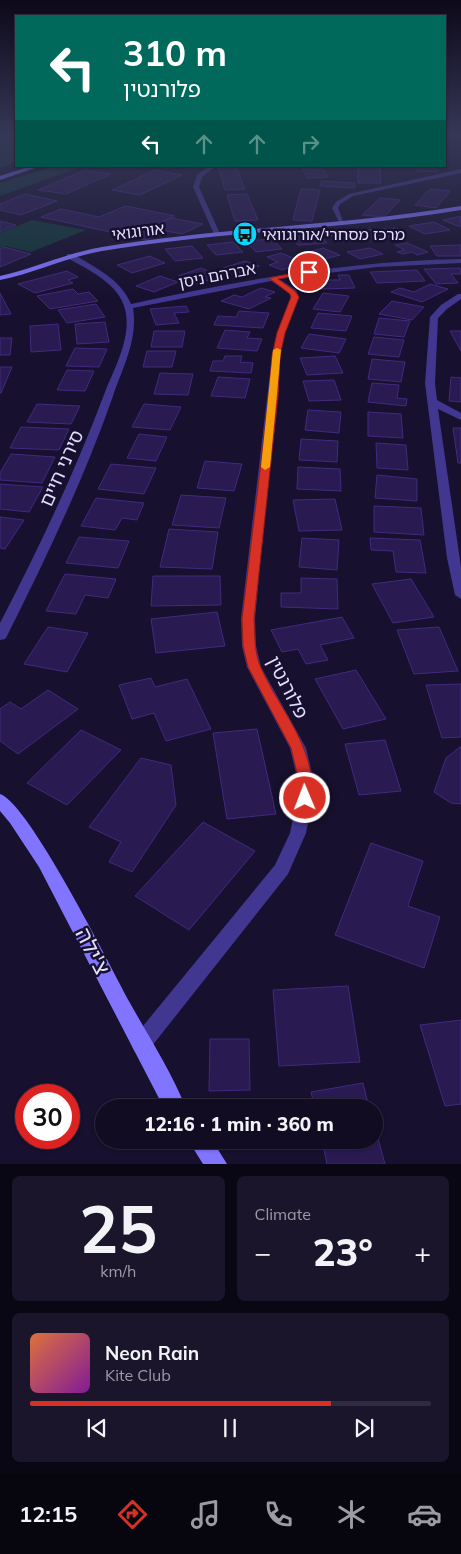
<!DOCTYPE html>
<html lang="en">
<head>
<meta charset="utf-8">
<style>
  :root { --surface:#110c22; --page:#1a152a; --text:#f1f3f6; --muted:#9c9ba5; --line:#302c40; --accent:#d93025 }
  body { margin:0; font-family:Mulish,"Noto Sans Hebrew",sans-serif; background:var(--page); color:var(--text); height:100vh; display:flex; flex-direction:column; font-size:19px; white-space:nowrap }
  * { box-sizing:border-box; margin:0 }
  p { font-size:16px; color:var(--muted) }
  .icon { flex:none; width:28px; height:28px; fill:none; stroke:currentColor; stroke-width:2; stroke-linecap:round; stroke-linejoin:round }
  .map { position:relative; height:1164px; overflow:hidden }
  .sheet { display:flex; flex-direction:column; gap:12px; padding:12px; background:#090713; flex:1 }
  .sheet>* { flex:none }
  .top-card { position:absolute; left:15px; top:15px; width:431px; height:152px; border-radius:0px; box-shadow:0 1px 4px #0004,0 0 0 1px var(--line); background:#00695c; color:#fff; overflow:hidden }
  .speed { position:absolute; left:15px; top:1084px; display:flex; gap:10px; font-size:25px; font-weight:700; text-align:center }
  .speed>* { display:grid; place-content:center; width:65px; height:65px; border-radius:50%; background:var(--surface); box-shadow:0 1px 4px #0004,0 0 0 1px var(--line); line-height:1 }
  .speed .limit { border:8px solid #d22; background:#fff; color:#111 }
  .pin { position:absolute; display:grid; place-items:center; width:42px; height:42px; color:#fff; margin:-21px; border:2px solid #fff; border-radius:50%; box-shadow:0 1px 5px #0007 }
  .me { position:absolute; width:55px; margin:-28px; rotate:359deg; stroke-linejoin:round; filter:drop-shadow(0 0 4px #0008) }
  .turn { display:flex; align-items:center; gap:18px; height:105px; padding:0 25px; font-size:22px }
  .turn .icon { width:65px; height:65px; stroke-width:2.5 }
  .turn b { display:block; font-size:35px; line-height:42px }
  .lanes { display:flex; align-items:center; height:48px; padding:0 25px; background:#0003; justify-content:center; gap:25px; direction:ltr }
  .lanes .off { opacity:.35 }
  .big { font-size:38px; font-weight:800; line-height:1.1 }
  .sheet .tile { flex:1; display:flex; flex-direction:column; justify-content:center; gap:8px; min-width:0; padding:0 18px; border-radius:8px; background:var(--page) }
  .sheet .dial { align-items:center; gap:0 }
  .dial b { font-size:65px; line-height:1 }
  .song { display:flex; align-items:center; gap:15px }
  .cover { width:60px; height:60px; border-radius:8px; background:linear-gradient(135deg,hsl(20 70% 55%),hsl(290 70% 35%)) }
  .played { height:5px; border-radius:2px; background:linear-gradient(90deg,var(--accent) 75%,var(--line) 75%) }
  .keys { display:flex; justify-content:space-around; direction:ltr }
  .heat { display:flex; justify-content:space-between; align-items:center; font-size:28px; direction:ltr }
  .sheet .tiles { flex:1; display:grid; gap:12px; grid-template-columns:1fr 1fr }
  .tile:last-child { grid-column:span 2 }
  .trip { position:absolute; left:95px; top:1099px; width:288px; height:50px; border-radius:25px; background:var(--surface); box-shadow:0 1px 4px #0004,0 0 0 1px var(--line); font-weight:800; line-height:50px; text-align:center }
  .menu { display:flex; height:80px; justify-content:space-around; align-items:center; background:#07050e; color:var(--muted) }
  .menu .icon { width:35px; height:35px }
  .menu .active { color:var(--accent) }
  .menu b { font-size:22px; color:var(--text) }
  .map>svg:first-child { display:block }
  .green { fill:#123739 }
  .building { fill:#291a51; stroke:#412a7f }
  .lines { fill:none; stroke-linecap:round; stroke-linejoin:round }
  .street { fill:#413791; fill-rule:evenodd }
  .secondary { fill:#8174ff; fill-rule:evenodd }
  .route { fill:#d93025; stroke:#8d1f18 }
  .slow { fill:#f59e0b }
  .labels { text-anchor:middle; dominant-baseline:central; stroke-width:5; stroke-linejoin:round; paint-order:stroke }
  .far-street-label { font-size:16px; fill:#e3ddff; stroke:#17102e }
  .far-poi-label { font-size:16px; fill:#e3ddff; stroke:#17102e; text-anchor:start }
  .street-label { font-size:19px; fill:#e3ddff; stroke:#17102e }
  .near-street-label { font-size:22px; fill:#e3ddff; stroke:#17102e }
</style>
</head>
<body>
<div class="map">
<svg width="461" height="1164" viewBox="0 0 461 1164">
  <rect width="100%" height="100%" fill="#17102e"/>
  <!-- green -->
  <g class="green">
    <polygon points="0,134 16,134 16,163 0,167"/>
    <polygon points="55,166 84,166 0,196 0,183"/>
    <polygon points="32,220 86,230 31,252 5,246 0,248 0,233"/>
  </g>
  <!-- building -->
  <g class="building">
    <polygon points="358,166 380,166 381,183 358,183"/>
    <polygon points="417,166 438,166 438,172 417,171"/>
    <polygon points="218,167 236,167 245,189 225,190"/>
    <polygon points="302,169 324,169 328,177 307,178"/>
    <polygon points="85,170 111,174 66,194 38,190"/>
    <polygon points="155,170 182,175 140,195 112,190"/>
    <polygon points="322,181 355,183 354,188 320,186"/>
    <polygon points="301,189 320,190 312,221 293,220"/>
    <polygon points="430,189 450,191 436,208 415,205"/>
    <polygon points="25,194 57,201 21,215 0,210 0,204"/>
    <polygon points="247,194 258,220 235,221 227,195"/>
    <polygon points="380,198 400,200 384,217 362,215"/>
    <polygon points="126,206 175,216 149,228 165,231 147,240 41,217 61,209 99,217"/>
    <polygon points="461,216 460,227 443,220 453,218"/>
    <polygon points="171,218 203,224 182,234 149,228"/>
    <polygon points="0,221 16,225 0,232"/>
    <polygon points="434,222 450,230 425,234 409,226"/>
    <polygon points="397,228 405,235 373,238 364,230"/>
    <polygon points="353,232 360,241 337,242 330,234"/>
    <polygon points="319,234 327,243 298,245 290,237"/>
    <polygon points="272,239 282,249 256,252 246,241"/>
    <polygon points="233,242 243,252 216,255 207,245"/>
    <polygon points="407,243 428,252 417,255 412,252 403,254 397,252 405,250 395,245"/>
    <polygon points="461,245 461,256 437,256 430,246"/>
    <polygon points="192,246 203,258 175,261 165,249"/>
    <polygon points="4,247 31,254 0,267 0,249"/>
    <polygon points="323,248 340,255 318,261 302,254"/>
    <polygon points="370,248 383,254 360,259 347,252"/>
    <polygon points="281,253 305,263 282,270 269,265 278,262 267,257"/>
    <polygon points="150,256 165,263 132,273 117,265"/>
    <polygon points="245,261 259,266 237,274 223,268"/>
    <polygon points="201,268 220,276 197,284 178,276"/>
    <polygon points="460,268 461,274 451,274 458,283 436,284 424,269"/>
    <polygon points="417,270 425,281 377,283 370,272"/>
    <polygon points="67,271 78,277 68,280 73,283 35,293 18,284"/>
    <polygon points="338,275 349,275 355,288 322,289 319,280 340,280"/>
    <polygon points="160,276 178,282 154,292 136,286"/>
    <polygon points="430,284 448,289 422,302 391,292 400,288 414,292"/>
    <polygon points="261,288 275,292 265,297 271,298 249,309 221,301 234,295 242,297"/>
    <polygon points="73,289 78,294 89,292 98,301 50,309 37,296"/>
    <polygon points="0,293 11,314 0,315"/>
    <polygon points="323,293 349,296 340,312 313,309"/>
    <polygon points="392,301 424,307 412,320 379,314"/>
    <polygon points="96,304 105,317 67,323 58,310"/>
    <polygon points="186,306 189,312 174,313 179,323 156,325 150,309"/>
    <polygon points="239,311 269,313 263,328 214,325 218,316 236,317"/>
    <polygon points="318,313 352,316 346,331 311,328"/>
    <polygon points="379,318 410,321 404,337 374,334"/>
    <polygon points="105,322 109,342 77,344 75,324"/>
    <polygon points="58,324 61,350 31,352 30,326"/>
    <polygon points="225,330 250,332 247,338 262,339 257,351 217,348"/>
    <polygon points="154,331 185,331 182,347 151,347"/>
    <polygon points="450,331 461,331 461,351 456,342"/>
    <polygon points="309,334 346,339 339,353 301,348"/>
    <polygon points="374,337 404,340 399,357 368,354"/>
    <polygon points="0,338 12,338 10,355 0,355"/>
    <polygon points="75,348 107,349 99,367 66,366"/>
    <polygon points="147,351 176,351 172,367 143,367"/>
    <polygon points="225,356 242,356 240,362 253,363 251,373 210,371 213,361 223,361"/>
    <polygon points="335,356 343,373 307,375 300,358"/>
    <polygon points="372,359 405,362 401,382 368,379"/>
    <polygon points="0,367 12,367 1,393 0,393"/>
    <polygon points="67,370 94,371 85,391 57,390"/>
    <polygon points="160,373 193,374 188,395 154,394"/>
    <polygon points="218,377 250,379 245,398 211,396"/>
    <polygon points="451,377 461,378 461,402 449,401"/>
    <polygon points="334,380 341,400 309,401 303,381"/>
    <polygon points="372,383 399,385 397,398 407,399 406,406 368,402"/>
    <polygon points="37,404 80,406 71,424 27,422"/>
    <polygon points="144,404 181,407 170,430 132,427"/>
    <polygon points="308,410 341,412 339,433 305,430"/>
    <polygon points="368,412 401,414 403,438 368,436"/>
    <polygon points="21,427 69,429 59,450 10,448"/>
    <polygon points="453,428 461,428 461,463 458,463"/>
    <polygon points="139,434 167,437 156,461 127,458"/>
    <polygon points="301,439 338,441 337,462 299,460"/>
    <polygon points="376,443 406,445 408,470 377,468"/>
    <polygon points="11,454 55,457 42,483 0,480 0,473"/>
    <polygon points="205,461 242,464 234,491 197,488"/>
    <polygon points="111,464 156,468 144,494 98,489"/>
    <polygon points="298,467 340,469 341,491 297,489"/>
    <polygon points="377,475 417,479 417,501 375,498"/>
    <polygon points="0,484 43,487 29,512 0,509"/>
    <polygon points="181,495 226,498 219,528 172,525"/>
    <polygon points="96,498 144,503 137,520 122,518 115,530 81,526"/>
    <polygon points="335,499 342,530 299,531 293,500"/>
    <polygon points="374,506 421,508 424,535 374,532"/>
    <polygon points="0,517 24,520 5,549 0,548"/>
    <polygon points="169,529 218,532 212,569 160,567"/>
    <polygon points="79,537 129,541 118,568 66,563"/>
    <polygon points="302,538 339,540 337,570 299,567"/>
    <polygon points="370,538 420,540 426,573 396,572 393,551 371,550"/>
    <polygon points="65,574 116,579 108,598 85,595 76,614 46,611"/>
    <polygon points="153,576 220,576 221,605 151,606"/>
    <polygon points="301,578 337,579 338,609 281,607 281,593 301,593"/>
    <polygon points="411,579 434,617 393,623 372,584"/>
    <polygon points="217,612 225,646 156,653 151,619"/>
    <polygon points="342,617 354,638 320,645 328,660 306,664 298,649 282,652 271,630"/>
    <polygon points="48,627 88,633 67,672 24,664"/>
    <polygon points="439,627 458,671 414,674 397,630"/>
    <polygon points="356,670 386,719 343,729 315,679"/>
    <polygon points="151,678 155,687 187,679 211,729 166,741 154,713 132,719 119,685"/>
    <polygon points="461,684 461,737 442,738 426,685"/>
    <polygon points="48,690 78,709 18,754 0,741 0,709 10,702 21,709"/>
    <polygon points="257,729 276,814 227,819 213,733"/>
    <polygon points="81,730 121,750 67,805 27,783"/>
    <polygon points="385,740 401,791 359,795 345,744"/>
    <polygon points="460,747 461,747 461,804 451,803 434,792 446,758"/>
    <polygon points="141,758 171,765 176,805 132,872 109,862 121,842 89,827"/>
    <polygon points="203,822 255,851 189,930 135,896"/>
    <polygon points="371,843 423,861 408,906 440,917 424,968 335,935"/>
    <polygon points="348,986 360,1062 279,1066 273,990"/>
    <polygon points="461,1020 461,1104 445,1106 420,1025"/>
    <polygon points="210,1039 249,1039 250,1090 209,1091"/>
    <polygon points="363,1083 369,1108 315,1108 311,1092"/>
    <polygon points="374,1124 385,1164 327,1164 322,1140 374,1140"/>
  </g>
  <g class="lines">
    <!-- street -->
    <g class="street">
      <polygon points="209,166 216,166 202,177 199,187 220,234 217,236 214,234 193,187 197,175"/>
      <polygon points="461,169 461,173 353,196 340,204 338,208 344,224 340,224 332,208 336,202 349,194"/>
      <path d="M67,254H73C94,267 121,279 131,304C241,280 349,261 461,259V263L377,267L279,279L296,290L299,297L285,333L280,356L255,619L256,646L261,667L306,748L312,773L313,798L306,833L288,874L148,1051L141,1054L134,1051L131,1044L134,1037L275,865L290,833L297,798L296,773L290,748L247,667L242,646L241,619L272,356L277,333L291,297L290,293L271,281L133,308C138,340 123,367 113,396C84,479 46,558 7,636L5,639L0,640V623C39,548 75,472 105,392C115,367 132,337 125,309C119,284 88,269 67,258Z"/>
      <polygon points="458,294 461,294 461,299 447,309 438,318 435,383 437,400 461,413 461,420 438,409 461,567 461,599 455,595 447,558 425,383 430,317 441,305"/>
    </g>
    <!-- secondary -->
    <g class="secondary">
      <polygon points="31,166 41,166 0,180 0,176"/>
      <path d="M461,206V210C342,230 221,231 102,251C67,257 35,273 0,280V276C35,268 67,253 102,247C221,227 342,226 461,206Z"/>
      <path d="M0,794C29,803 111,968 130,1003C149,1037 171,1071 186,1108H164L39,867L10,823L0,811Z"/>
      <polygon points="188,1140 212,1140 227,1164 203,1164"/>
    </g>
  </g>
  <!-- sky -->
  <linearGradient id="sky" x2="0" y2="1"><stop stop-color="#0d0919"/><stop offset="0.45" stop-color="#363757"/><stop offset="1" stop-color="#363757" stop-opacity="0"/></linearGradient>
  <rect width="461" height="297" fill="url(#sky)"/>
  <!-- route -->
  <path class="route" d="M309,270H311V273L278,279L295,291L299,297L285,333L280,356L278,396L254,619C255,635 254,653 261,668C279,708 311,742 312,787C312,793 313,797 310,802L305,804L300,802L298,798L297,773L291,748L248,667L243,646L242,619L269,396L272,356L277,333L291,297L290,294L269,278Z"/>
  <!-- slow -->
  <polygon class="slow" points="277,348 281,350 270,467 265,470 261,467 273,350"/>
  <!-- icons -->
  <defs>
    <symbol id="bus-disc" viewBox="-11 -11 22 22"><circle r="9.5" fill="#09d5ff" stroke="#17102e"/><path d="M-5-6H5V4H4V6H2V4H-2V6H-4V4H-5ZM-3.5-4V0h7V-4ZM-3.5 1.2v1.5H-2V1.2ZM2 1.2v1.5H3.5V1.2Z" fill="#111"/></symbol>
  </defs>
  <g fill-rule="evenodd">
    <use href="#bus-disc" x="231" y="220" width="28" height="28"/>
  </g>
  <g class="labels">
    <!-- far-street labels -->
    <g class="far-street-label">
      <text transform="translate(138 231) rotate(-7)">אורוגואי</text>
      <text transform="translate(217 275) rotate(-11)">אברהם ניסן</text>
    </g>
    <!-- far-poi labels -->
    <g class="far-poi-label">
      <text x="262" y="234">מרכז מסחרי/אורוגוואי</text>
    </g>
    <!-- street labels -->
    <g class="street-label">
      <text transform="translate(61 468) rotate(-66)">סירני חיים</text>
      <text transform="translate(288 687) rotate(63)">פלורנטין</text>
    </g>
    <!-- near-street labels -->
    <g class="near-street-label">
      <text transform="translate(93 951) rotate(63)">צ'ילה</text>
    </g>
  </g>
</svg>
<div class="speed"><div class="limit">30</div></div>
<div class="pin" style="left:309px;top:272px;background:#d93025"><svg class="icon" aria-label="arrive" viewBox="0 0 24 24"><path d="M6 21V4h12l-3 4 3 4H6"/></svg></div>
<svg class="me" style="left:305px;top:798px" viewBox="-20 -20 40 40"><circle r="17" fill="#d93025" stroke="#fff" stroke-width="3"/><path d="M0-11L8 9 0 5-8 9z" fill="#fff"/></svg>
<div class="trip">12:16 · 1 min · 360 m</div>
<div class="top-card">
<div class="turn"><svg class="icon" aria-label="left" viewBox="0 0 24 24"><path d="M17 20v-9H6M10 6l-5 5 5 5"/></svg><div><b>310 m</b>פלורנטין</div></div>
<div class="lanes"><svg class="icon" aria-label="left" viewBox="0 0 24 24"><path d="M17 20v-9H6M10 6l-5 5 5 5"/></svg><svg class="icon off" aria-label="ahead" viewBox="0 0 24 24"><path d="M12 20V5M6 11l6-6 6 6"/></svg><svg class="icon off" aria-label="ahead" viewBox="0 0 24 24"><path d="M12 20V5M6 11l6-6 6 6"/></svg><svg class="icon off" aria-label="right" viewBox="0 0 24 24"><path d="M7 20v-9h11M14 6l5 5-5 5"/></svg></div>
</div>
</div>
<section class="sheet">
<div class="tiles">
<div class="tile dial"><b>25</b><p>km/h</p></div>
<div class="tile"><p>Climate</p>
<div class="heat"><a>−</a><b class="big">23°</b><a>+</a></div>
</div>
<div class="tile">
<div class="song"><i class="cover"></i><div><b>Neon Rain</b><p>Kite Club</p></div></div>
<div class="played"></div>
<div class="keys"><svg class="icon" aria-label="previous" viewBox="0 0 24 24"><path d="M18 5L8 12l10 7zM5 5v14"/></svg><svg class="icon" aria-label="pause" viewBox="0 0 24 24"><path d="M8 5v14M16 5v14"/></svg><svg class="icon" aria-label="next" viewBox="0 0 24 24"><path d="M6 5l10 7-10 7zM19 5v14"/></svg></div>
</div>
</div>
</section>
<nav class="menu">
<b>12:15</b>
<svg class="icon active" aria-label="directions" viewBox="0 0 24 24"><path d="M12 3l9 9-9 9-9-9zM9 14v-3h6M13 9l2 2-2 2"/></svg>
<svg class="icon" aria-label="music" viewBox="0 0 24 24"><path d="M9 18V5l10-2v13"/><circle cx="6" cy="18" r="3"/><circle cx="16" cy="16" r="3"/></svg>
<svg class="icon" aria-label="phone" viewBox="0 0 24 24"><path d="M5 4h4l2 5-3 2q2 4 5 5l2-3 5 2v4C11 20 4 13 5 4z"/></svg>
<svg class="icon" aria-label="climate" viewBox="0 0 24 24"><path d="M12 3v18M4 7l16 10M4 17L20 7"/></svg>
<svg class="icon" aria-label="car" viewBox="0 0 24 24"><path d="M5 17H2v-5l4-1 3-4h7l3 4 3 1v5h-3M9 17h6M6 11h13"/><circle cx="7" cy="17" r="2"/><circle cx="17" cy="17" r="2"/></svg>
</nav>
</body>
</html>
